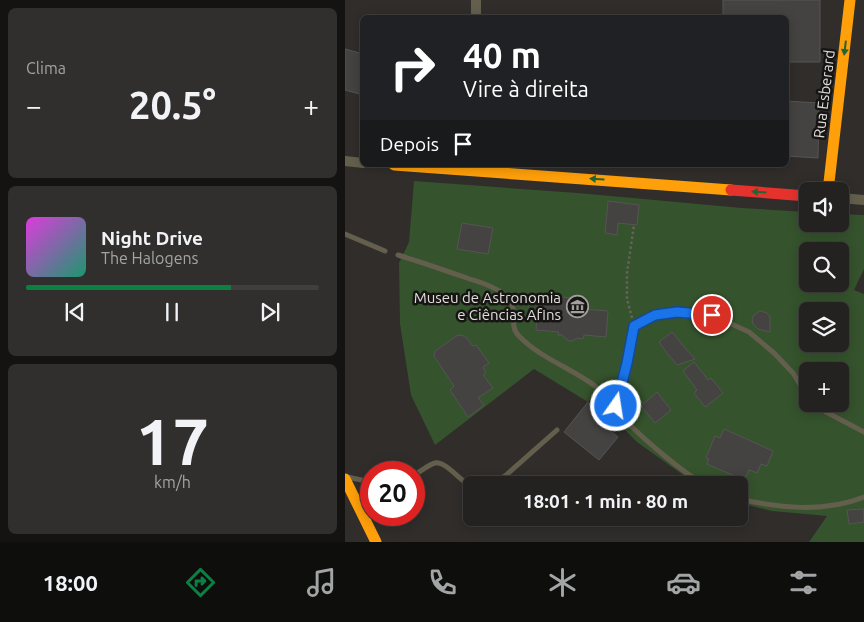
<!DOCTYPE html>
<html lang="pt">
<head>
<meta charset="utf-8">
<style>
  :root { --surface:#242220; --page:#302f2d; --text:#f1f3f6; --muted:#a3a4a5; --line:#413f3e; --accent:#0b8043 }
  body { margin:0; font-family:Ubuntu,sans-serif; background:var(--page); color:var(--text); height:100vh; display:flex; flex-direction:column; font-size:19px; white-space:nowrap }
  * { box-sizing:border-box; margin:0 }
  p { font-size:16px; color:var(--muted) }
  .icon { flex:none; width:28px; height:28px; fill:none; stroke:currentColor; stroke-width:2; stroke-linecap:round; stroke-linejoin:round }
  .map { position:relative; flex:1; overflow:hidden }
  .side { display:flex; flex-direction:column; gap:8px; padding:8px; background:#141312; width:345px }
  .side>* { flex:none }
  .top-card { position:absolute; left:15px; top:15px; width:429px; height:152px; border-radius:8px; box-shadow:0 2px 12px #0003,0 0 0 1px var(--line); background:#202124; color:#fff; overflow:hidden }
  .tools { position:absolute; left:454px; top:182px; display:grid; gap:10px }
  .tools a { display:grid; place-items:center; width:50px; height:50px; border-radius:8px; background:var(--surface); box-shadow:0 2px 12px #0003,0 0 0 1px var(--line); font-size:25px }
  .speed { position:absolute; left:15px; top:461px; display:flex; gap:10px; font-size:25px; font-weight:700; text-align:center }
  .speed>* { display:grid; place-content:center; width:65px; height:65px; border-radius:50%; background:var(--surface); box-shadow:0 2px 12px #0003,0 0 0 1px var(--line); line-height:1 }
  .speed .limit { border:8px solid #d22; background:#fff; color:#111 }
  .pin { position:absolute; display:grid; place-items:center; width:42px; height:42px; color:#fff; margin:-21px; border:2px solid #fff; border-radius:50%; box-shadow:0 1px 5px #0007 }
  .me { position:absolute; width:55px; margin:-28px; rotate:13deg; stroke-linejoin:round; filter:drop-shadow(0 0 4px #0008) }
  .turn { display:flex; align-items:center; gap:18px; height:105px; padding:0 20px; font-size:22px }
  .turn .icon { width:65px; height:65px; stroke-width:2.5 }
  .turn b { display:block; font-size:35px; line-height:42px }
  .then { display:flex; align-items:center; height:48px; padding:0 20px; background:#0003; gap:10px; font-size:19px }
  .big { font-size:38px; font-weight:600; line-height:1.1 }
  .side .tile { flex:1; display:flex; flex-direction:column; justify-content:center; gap:8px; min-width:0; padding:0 18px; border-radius:8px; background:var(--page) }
  .side .dial { align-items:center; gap:0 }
  .dial b { font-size:65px; line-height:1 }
  .song { display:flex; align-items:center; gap:15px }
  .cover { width:60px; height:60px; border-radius:8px; background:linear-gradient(135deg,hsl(300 70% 55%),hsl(160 70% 35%)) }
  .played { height:5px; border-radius:2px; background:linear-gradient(90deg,var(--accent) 70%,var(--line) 70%) }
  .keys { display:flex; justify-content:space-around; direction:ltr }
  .heat { display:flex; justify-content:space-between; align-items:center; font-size:28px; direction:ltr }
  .trip { position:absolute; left:118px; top:476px; width:285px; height:50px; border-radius:8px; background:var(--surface); box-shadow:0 2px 12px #0003,0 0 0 1px var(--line); font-weight:600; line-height:50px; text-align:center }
  .menu { display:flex; height:80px; justify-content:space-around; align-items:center; background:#0e0e0d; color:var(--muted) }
  .menu .icon { width:35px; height:35px }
  .menu .on { color:var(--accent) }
  .menu b { font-size:22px; color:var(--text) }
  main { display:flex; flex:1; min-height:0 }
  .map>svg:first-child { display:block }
  .green { fill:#35532d; fill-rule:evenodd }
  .building { fill:#444342; stroke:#565454 }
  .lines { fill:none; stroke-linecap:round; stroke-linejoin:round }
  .path { stroke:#666358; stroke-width:2.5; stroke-dasharray:2.5 2.5; stroke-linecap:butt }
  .lane { stroke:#645f4d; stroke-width:5 }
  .street { stroke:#645f4d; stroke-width:10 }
  .slow { stroke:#ff9f0a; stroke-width:11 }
  .jam { stroke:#e5322d; stroke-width:11 }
  .oneway { fill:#246434 }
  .route-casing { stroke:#114b97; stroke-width:12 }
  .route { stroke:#1a73e8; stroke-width:9 }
  .labels { text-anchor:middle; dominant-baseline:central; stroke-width:5; stroke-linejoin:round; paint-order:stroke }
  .street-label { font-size:15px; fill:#e0dddb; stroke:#171514 }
  .poi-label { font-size:15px; fill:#e0dddb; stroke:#171514; text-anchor:end }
</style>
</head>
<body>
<main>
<section class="side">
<div class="tile"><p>Clima</p>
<div class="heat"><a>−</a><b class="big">20.5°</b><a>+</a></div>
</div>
<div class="tile">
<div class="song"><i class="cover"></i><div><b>Night Drive</b><p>The Halogens</p></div></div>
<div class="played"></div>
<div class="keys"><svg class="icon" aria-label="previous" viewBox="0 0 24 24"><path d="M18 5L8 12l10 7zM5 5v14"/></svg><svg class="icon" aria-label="pause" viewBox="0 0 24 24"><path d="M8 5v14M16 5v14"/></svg><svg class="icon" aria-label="next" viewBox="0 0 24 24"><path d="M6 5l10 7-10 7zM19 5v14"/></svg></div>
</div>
<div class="tile dial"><b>17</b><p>km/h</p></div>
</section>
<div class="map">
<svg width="519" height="542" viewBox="0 0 519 542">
  <rect width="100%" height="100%" fill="#302d2b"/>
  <!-- green -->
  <path class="green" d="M69,181L233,193L397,208L462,212V224H495V214L519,215V269L509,290L519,294V542H464L482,516L427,511L394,503V485H352L292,442L279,429L281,426L259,405L250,393L243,402L189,369L90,445L66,395L55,324L54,263L64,242ZM462,251H495V284H462ZM462,311H495V344H462ZM462,371H495V404H462Z"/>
  <!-- building -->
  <g class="building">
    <polygon points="378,0 475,0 475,62 441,62 441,18 378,18"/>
    <polygon points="0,49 18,54 18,95 0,90"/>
    <polygon points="441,101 474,103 473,158 441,156"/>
    <polygon points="263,201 294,205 292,225 273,223 272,235 260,233"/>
    <polygon points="117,223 148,228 143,254 112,249"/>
    <polygon points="216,297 238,299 237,309 263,311 261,337 239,335 238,339 232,338 227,341 224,341 217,335 213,335 214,332 191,330 193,302 215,304"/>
    <polygon points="415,311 422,313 425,317 425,332 413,329 408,324 407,319 409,315"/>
    <polygon points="327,332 340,348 350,359 332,365 322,353 314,342"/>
    <polygon points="113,335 120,336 128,346 131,345 144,363 138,367 141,373 138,375 148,388 133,398 139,405 123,417 105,390 109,386 89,356 90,351"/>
    <polygon points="349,362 363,380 366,378 378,393 360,407 349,393 352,390 338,371"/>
    <polygon points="312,392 326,410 310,423 296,406"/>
    <polygon points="243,402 256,412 253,416 261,422 258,425 273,437 254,460 219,432"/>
    <polygon points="379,429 428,451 422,466 416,464 412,473 404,470 399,480 362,464 364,459 361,458 370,436 375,438"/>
    <polygon points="519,509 519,522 504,524 502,510"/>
  </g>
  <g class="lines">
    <!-- path -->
    <polyline class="path" points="287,318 282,299 282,273 289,225"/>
    <!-- lane -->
    <g class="lane">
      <polyline points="0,234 40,251"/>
      <path d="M53,255C76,262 99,270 122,278C134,282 147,285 157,293C178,308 161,323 174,336C195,358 226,368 250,386C263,397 272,411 283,423C302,442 337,472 360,485"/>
      <polyline points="471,404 481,412 519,432"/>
      <polyline points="271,407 282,363 289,327 310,315 332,312 367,315 404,332 429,353 448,373 462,396"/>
      <path d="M69,475C75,472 83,465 90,463C101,461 115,481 126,486"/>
      <polyline points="2,477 26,482"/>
      <polyline points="144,485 160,476 212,430"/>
      <path d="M394,499C435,508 479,513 519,497"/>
    </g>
    <!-- street -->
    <g class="street">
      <polyline points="131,0 131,18"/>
      <polyline points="0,161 18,163"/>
      <polyline points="495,198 519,200"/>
    </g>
    <!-- slow -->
    <g class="slow">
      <polyline points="49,165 386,190"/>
      <polyline points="483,191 505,0"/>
      <polyline points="0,479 31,542"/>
    </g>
    <!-- jam -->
    <polyline class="jam" points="386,190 462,196"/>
  </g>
  <!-- one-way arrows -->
  <defs><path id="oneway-solid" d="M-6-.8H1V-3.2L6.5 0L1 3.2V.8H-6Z" transform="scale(1.25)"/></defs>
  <g class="oneway">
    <use href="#oneway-solid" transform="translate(500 48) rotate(97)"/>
    <use href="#oneway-solid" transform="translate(252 179) rotate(-176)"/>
    <use href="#oneway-solid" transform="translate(414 192) rotate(-176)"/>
  </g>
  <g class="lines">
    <defs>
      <polyline id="route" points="271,406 282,363 289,326 310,315 332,312 367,315"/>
    </defs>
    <!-- route casing -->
    <use href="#route" class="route-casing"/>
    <!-- route -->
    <use href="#route" class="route"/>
  </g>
  <!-- icons -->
  <defs>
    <symbol id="museum-ring" viewBox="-11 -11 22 22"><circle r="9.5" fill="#171514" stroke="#a29f9d" stroke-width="1.5"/><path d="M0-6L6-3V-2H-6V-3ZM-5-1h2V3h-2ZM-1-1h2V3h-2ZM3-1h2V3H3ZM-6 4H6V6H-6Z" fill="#a29f9d"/></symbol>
  </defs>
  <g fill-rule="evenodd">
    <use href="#museum-ring" x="220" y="294" width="25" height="25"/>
  </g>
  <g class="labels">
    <!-- street labels -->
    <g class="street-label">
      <text transform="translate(479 94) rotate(-83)">Rua Esberard</text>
    </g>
    <!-- poi labels -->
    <g class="poi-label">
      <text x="216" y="297">Museu de Astronomia<tspan x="216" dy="17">e Ciências Afins</tspan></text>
    </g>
  </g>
</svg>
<div class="tools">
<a><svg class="icon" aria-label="sound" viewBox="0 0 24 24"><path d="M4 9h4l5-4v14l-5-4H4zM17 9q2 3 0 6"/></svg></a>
<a><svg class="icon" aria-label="search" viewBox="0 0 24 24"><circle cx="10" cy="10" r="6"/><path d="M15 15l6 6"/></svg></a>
<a><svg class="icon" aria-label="layers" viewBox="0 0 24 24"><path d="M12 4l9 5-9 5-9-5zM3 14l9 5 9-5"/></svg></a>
<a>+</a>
</div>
<div class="speed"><div class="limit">20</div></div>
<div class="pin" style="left:367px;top:315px;background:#d93025"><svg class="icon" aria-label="arrive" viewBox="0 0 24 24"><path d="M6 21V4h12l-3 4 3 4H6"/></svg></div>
<svg class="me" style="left:271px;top:406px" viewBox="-20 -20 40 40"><circle r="17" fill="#1a73e8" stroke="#fff" stroke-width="3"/><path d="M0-11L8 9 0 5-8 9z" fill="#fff"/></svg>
<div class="trip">18:01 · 1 min · 80 m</div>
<div class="top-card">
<div class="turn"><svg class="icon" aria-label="right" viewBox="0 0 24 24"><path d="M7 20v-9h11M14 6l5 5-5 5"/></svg><div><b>40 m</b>Vire à direita</div></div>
<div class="then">Depois<svg class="icon" aria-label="arrive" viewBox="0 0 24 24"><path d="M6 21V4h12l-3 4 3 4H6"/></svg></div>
</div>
</div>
</main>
<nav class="menu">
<b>18:00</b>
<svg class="icon on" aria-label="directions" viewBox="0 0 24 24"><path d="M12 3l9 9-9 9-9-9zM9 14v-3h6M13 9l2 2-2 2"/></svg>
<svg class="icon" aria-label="music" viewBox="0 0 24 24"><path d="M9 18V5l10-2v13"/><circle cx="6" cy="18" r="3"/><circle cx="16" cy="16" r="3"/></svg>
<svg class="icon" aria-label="phone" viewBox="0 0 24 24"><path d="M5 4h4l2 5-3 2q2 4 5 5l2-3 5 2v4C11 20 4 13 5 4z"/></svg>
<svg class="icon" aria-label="climate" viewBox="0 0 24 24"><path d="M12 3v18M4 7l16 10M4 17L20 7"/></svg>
<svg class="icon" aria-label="car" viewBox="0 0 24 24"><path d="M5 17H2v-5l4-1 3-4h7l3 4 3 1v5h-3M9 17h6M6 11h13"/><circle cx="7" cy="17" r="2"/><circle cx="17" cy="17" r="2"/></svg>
<svg class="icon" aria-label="filters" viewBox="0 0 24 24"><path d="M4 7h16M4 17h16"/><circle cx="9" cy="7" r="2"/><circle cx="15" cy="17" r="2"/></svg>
</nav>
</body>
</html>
